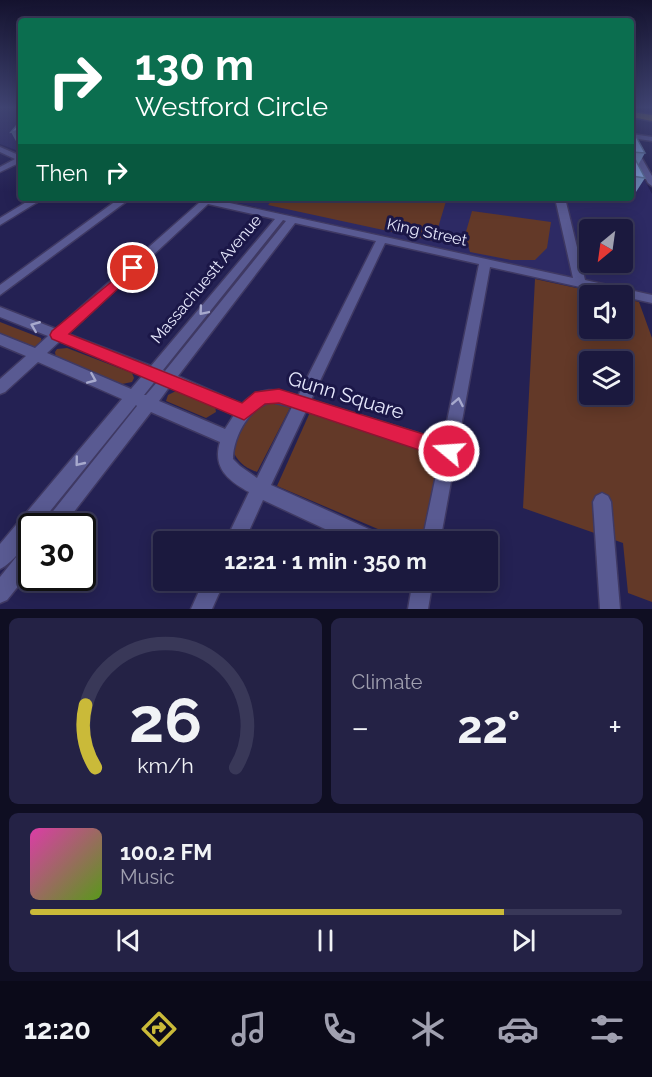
<!DOCTYPE html>
<html lang="en">
<head>
<meta charset="utf-8">
<style>
  :root { --surface:#1b193e; --page:#242245; --text:#f1f3f6; --muted:#a0a0b0; --line:#393858; --accent:#caba39 }
  body { margin:0; font-family:Raleway,sans-serif; background:var(--page); color:var(--text); height:100vh; display:flex; flex-direction:column; font-size:22px; white-space:nowrap }
  * { box-sizing:border-box; margin:0 }
  p { font-size:20px; color:var(--muted) }
  .icon { flex:none; width:33px; height:33px; fill:none; stroke:currentColor; stroke-width:2; stroke-linecap:round; stroke-linejoin:round }
  .map { position:relative; height:609px; overflow:hidden }
  .sheet { display:flex; flex-direction:column; gap:9px; padding:9px; background:#0f0e22; flex:1 }
  .sheet>* { flex:none }
  .banner { position:absolute; left:18px; top:18px; width:616px; height:183px; border-radius:6px; box-shadow:0 3px 15px #0003,0 0 0 2px var(--line); background:#0b6e4f; color:#fff; overflow:hidden }
  .needle { width:39px; rotate:209deg }
  .buttons { position:absolute; left:579px; top:219px; display:grid; gap:12px }
  .buttons a { display:grid; place-items:center; width:54px; height:54px; border-radius:6px; background:var(--surface); box-shadow:0 3px 15px #0003,0 0 0 2px var(--line); font-size:30px }
  .speed { position:absolute; left:18px; top:513px; display:flex; gap:12px; font-size:30px; font-weight:700; text-align:center }
  .speed>* { display:grid; place-content:center; width:78px; height:78px; border-radius:50%; background:var(--surface); box-shadow:0 3px 15px #0003,0 0 0 2px var(--line); line-height:1 }
  .speed .limit { border:3px solid #111; border-radius:9px; background:#fff; color:#111 }
  .pin { position:absolute; display:grid; place-items:center; width:51px; height:51px; color:#fff; margin:-26px; border:3px solid #fff; border-radius:50%; box-shadow:0 2px 6px #0007 }
  .me { position:absolute; width:66px; margin:-33px; rotate:288deg; stroke-linejoin:round; filter:drop-shadow(0 0 4px #0008) }
  .turn { display:flex; align-items:center; gap:21px; height:126px; padding:0 18px; font-size:27px }
  .turn .icon { width:78px; height:78px; stroke-width:2.5 }
  .turn b { display:block; font-size:42px; line-height:51px }
  .then { display:flex; align-items:center; height:57px; padding:0 18px; background:#0003; gap:12px; font-size:22px }
  .big { font-size:45px; font-weight:700; line-height:1.1 }
  .sheet .card { flex:1; display:flex; flex-direction:column; justify-content:center; gap:9px; min-width:0; padding:0 21px; border-radius:9px; background:var(--page) }
  .sheet .dial { align-items:center; gap:0 }
  .dial svg { height:156px; overflow:visible; fill:none; stroke:var(--line); stroke-width:7; stroke-linecap:round; text-anchor:middle }
  .dial text { fill:var(--text); stroke:none }
  .song { display:flex; align-items:center; gap:18px }
  .cover { width:72px; height:72px; border-radius:9px; background:linear-gradient(135deg,hsl(320 70% 55%),hsl(90 70% 35%)) }
  .played { height:6px; border-radius:3px; background:linear-gradient(90deg,var(--accent) 80%,var(--line) 80%) }
  .keys { display:flex; justify-content:space-around; direction:ltr }
  .heat { display:flex; justify-content:space-between; align-items:center; font-size:33px; direction:ltr }
  .sheet .tiles { flex:1; display:grid; gap:9px; grid-template-columns:1fr 1fr }
  .card:last-child { grid-column:span 2 }
  .trip { position:absolute; left:153px; top:531px; width:345px; height:60px; border-radius:6px; background:var(--surface); box-shadow:0 3px 15px #0003,0 0 0 2px var(--line); font-weight:700; line-height:60px; text-align:center }
  .tabs { display:flex; height:96px; justify-content:space-around; align-items:center; background:#0b0a19; color:var(--muted) }
  .tabs .icon { width:42px; height:42px }
  .tabs .current { color:var(--accent) }
  .tabs b { font-size:27px; color:var(--text) }
  .map>svg:first-child { display:block }
  .built { fill:#2d2a64; fill-rule:evenodd }
  .green { fill:#633928; fill-rule:evenodd }
  .lines { fill:none; stroke-linecap:round; stroke-linejoin:round }
  .minor-casing { stroke:#3f3963; stroke-width:3 }
  .major-casing { stroke:#3f3963; stroke-width:3 }
  .minor { fill:#595a92; fill-rule:evenodd }
  .major { fill:#7f763c; fill-rule:evenodd }
  .wall { fill:#6f89b9 }
  .shaded-wall { fill:#5a6f96 }
  .building { fill:#819fd7; stroke:#5a6f96; stroke-width:1.5 }
  .oneway { stroke:#a7a9cd }
  .route { fill:#e11d48; stroke:#92132f; stroke-width:1.5 }
  .labels { text-anchor:middle; dominant-baseline:central; stroke-width:6; stroke-linejoin:round; paint-order:stroke }
  .street-label { font-size:16px; fill:#e7e9fd; stroke:#1b1748 }
  .near-street-label { font-size:20px; fill:#e7e9fd; stroke:#1b1748 }
</style>
</head>
<body>
<div class="map">
<svg width="652" height="609" viewBox="0 0 652 609">
  <rect width="100%" height="100%" fill="#242153"/>
  <!-- built -->
  <g class="built">
    <polygon points="0,107 21,107 21,152 0,144"/>
    <path d="M632,156L652,194V295L215,198H632ZM590,230H622V262H590Z"/>
  </g>
  <!-- green -->
  <g class="green">
    <polygon points="274,198 447,198 434,241 268,205"/>
    <polygon points="472,211 551,222 547,248 535,260 511,260 470,252 465,235"/>
    <path d="M535,279L609,295L590,296V328H622L623,298L639,302L652,338V602L628,593L623,543L523,508ZM590,362H622V394H590Z"/>
    <polygon points="0,322 41,338 42,342 34,348 0,335"/>
    <polygon points="67,348 132,373 134,378 132,382 122,384 56,358 55,352 57,349"/>
    <polygon points="176,391 215,406 216,412 206,418 166,401 168,395"/>
    <path d="M276,402L291,406L257,472C237,465 232,453 227,433L263,403Z"/>
    <polygon points="311,410 440,458 424,541 406,541 277,486"/>
  </g>
  <g class="lines">
    <defs>
      <g id="minor">
        <polygon points="632,134 652,137 652,141 632,138"/>
        <polygon points="632,146 636,148 652,176 652,186 648,183 632,154"/>
        <polygon points="0,147 21,156 21,162 0,172 0,167 15,159 0,152"/>
        <polygon points="33,198 44,198 0,225 0,218"/>
        <polygon points="120,198 131,198 0,295 0,285"/>
        <path d="M190,198H207L573,278L555,198H565L585,280L652,295V303L490,267L440,542H422L440,456L306,411L271,485L382,535L384,542H353L263,500L244,542H225L249,492C229,481 212,468 220,442L151,412L63,526H43L46,520L137,406L136,405L38,526H32C32,539 12,564 0,569V544L122,399L38,362L5,392L0,394V379L26,356L0,345V334L35,348L48,336L0,317V307L56,329L200,202ZM208,204L275,219L151,366L68,334ZM283,220L286,221L165,371L163,370ZM295,223L376,241L298,396C276,388 260,386 242,404L178,376ZM385,243L479,264L443,441L311,400ZM60,341L143,375L131,389L47,353ZM156,380L158,381L146,395H144ZM170,386L234,415L225,429L159,401ZM272,402L292,407L257,478L240,466L233,459C233,438 249,406 272,402Z"/>
        <polygon points="602,493 608,496 611,502 620,609 600,609 593,502 596,496"/>
        <polygon points="32,544 32,569 7,600 0,603 0,577 25,546"/>
        <polygon points="204,580 225,580 212,609 191,609"/>
        <polygon points="413,580 433,580 428,609 408,609"/>
      </g>
      <polygon id="major" points="632,112 652,115 652,121 632,117"/>
    </defs>
    <!-- minor casing -->
    <use href="#minor" class="minor-casing"/>
    <!-- major casing -->
    <use href="#major" class="major-casing"/>
    <!-- minor -->
    <use href="#minor" class="minor"/>
    <!-- major -->
    <use href="#major" class="major"/>
  </g>
  <!-- wall -->
  <polygon class="wall" points="632,129 645,153 638,165 645,178 636,192 632,191"/>
  <!-- shaded-wall -->
  <polygon class="shaded-wall" points="21,130 21,145 18,145 11,132"/>
  <!-- building -->
  <g class="building">
    <polygon points="21,120 21,130 11,132"/>
    <polygon points="632,129 645,153 632,152"/>
    <polygon points="632,153 645,178 632,176"/>
  </g>
  <!-- one-way arrows -->
  <defs><path id="oneway-chevron" d="M-2-3.5L2.5 0L-2 3.5" fill="none" stroke-width="1.6" stroke-linecap="round" stroke-linejoin="round" transform="scale(1.5)"/></defs>
  <g class="oneway">
    <use href="#oneway-chevron" transform="translate(203 311) rotate(130)"/>
    <use href="#oneway-chevron" transform="translate(35 326) rotate(-158)"/>
    <use href="#oneway-chevron" transform="translate(92 379) rotate(23)"/>
    <use href="#oneway-chevron" transform="translate(458 402) rotate(-79)"/>
    <use href="#oneway-chevron" transform="translate(79 462) rotate(129)"/>
  </g>
  <!-- sky -->
  <linearGradient id="sky" x2="0" y2="1"><stop stop-color="#14122e"/><stop offset="0.56" stop-color="#3f4371"/><stop offset="1" stop-color="#3f4371" stop-opacity="0"/></linearGradient>
  <rect width="652" height="192" fill="url(#sky)"/>
  <!-- route -->
  <polygon class="route" points="133,264 139,268 137,271 69,334 242,403 255,392 279,389 449,442 455,445 458,451 455,457 449,460 279,403 265,404 244,420 52,339 50,335 52,331"/>
  <g class="labels">
    <!-- street labels -->
    <g class="street-label">
      <text transform="translate(427 232) rotate(12)">King Street</text>
      <text transform="translate(206 279) rotate(-50)">Massachuestt Avenue</text>
    </g>
    <!-- near-street labels -->
    <g class="near-street-label">
      <text transform="translate(346 395) rotate(17)">Gunn Square</text>
    </g>
  </g>
</svg>
<div class="buttons">
<a><svg class="needle" viewBox="-14 -14 28 28"><path d="M0-13l5 13h-10z" fill="#e53935"/><path d="M0 13l5-13h-10z" fill="#a0a0b0"/></svg></a>
<a><svg class="icon" aria-label="sound" viewBox="0 0 24 24"><path d="M4 9h4l5-4v14l-5-4H4zM17 9q2 3 0 6"/></svg></a>
<a><svg class="icon" aria-label="layers" viewBox="0 0 24 24"><path d="M12 4l9 5-9 5-9-5zM3 14l9 5 9-5"/></svg></a>
</div>
<div class="speed"><div class="limit">30</div></div>
<div class="pin" style="left:133px;top:268px;background:#d93025"><svg class="icon" aria-label="arrive" viewBox="0 0 24 24"><path d="M6 21V4h12l-3 4 3 4H6"/></svg></div>
<svg class="me" style="left:449px;top:451px" viewBox="-20 -20 40 40"><circle r="17" fill="#e11d48" stroke="#fff" stroke-width="3"/><path d="M0-11L8 9 0 5-8 9z" fill="#fff"/></svg>
<div class="trip">12:21 · 1 min · 350 m</div>
<div class="banner">
<div class="turn"><svg class="icon" aria-label="right" viewBox="0 0 24 24"><path d="M7 20v-9h11M14 6l5 5-5 5"/></svg><div><b>130 m</b>Westford Circle</div></div>
<div class="then">Then<svg class="icon" aria-label="right" viewBox="0 0 24 24"><path d="M7 20v-9h11M14 6l5 5-5 5"/></svg></div>
</div>
</div>
<section class="sheet">
<div class="tiles">
<div class="card dial"><svg viewBox="0 0 100 80">
<path d="M14 69A42 42 0 1 1 86 69"/>
<path d="M14 69A42 42 0 0 1 9 37" stroke="#caba39"/>
<text x="50" y="56" font-size="32" font-weight="700">26</text>
<text x="50" y="72" font-size="11">km/h</text>
</svg></div>
<div class="card"><p>Climate</p>
<div class="heat"><a>−</a><b class="big">22°</b><a>+</a></div>
</div>
<div class="card">
<div class="song"><i class="cover"></i><div><b>100.2 FM</b><p>Music</p></div></div>
<div class="played"></div>
<div class="keys"><svg class="icon" aria-label="previous" viewBox="0 0 24 24"><path d="M18 5L8 12l10 7zM5 5v14"/></svg><svg class="icon" aria-label="pause" viewBox="0 0 24 24"><path d="M8 5v14M16 5v14"/></svg><svg class="icon" aria-label="next" viewBox="0 0 24 24"><path d="M6 5l10 7-10 7zM19 5v14"/></svg></div>
</div>
</div>
</section>
<nav class="tabs">
<b>12:20</b>
<svg class="icon current" aria-label="directions" viewBox="0 0 24 24"><path d="M12 3l9 9-9 9-9-9zM9 14v-3h6M13 9l2 2-2 2"/></svg>
<svg class="icon" aria-label="music" viewBox="0 0 24 24"><path d="M9 18V5l10-2v13"/><circle cx="6" cy="18" r="3"/><circle cx="16" cy="16" r="3"/></svg>
<svg class="icon" aria-label="phone" viewBox="0 0 24 24"><path d="M5 4h4l2 5-3 2q2 4 5 5l2-3 5 2v4C11 20 4 13 5 4z"/></svg>
<svg class="icon" aria-label="climate" viewBox="0 0 24 24"><path d="M12 3v18M4 7l16 10M4 17L20 7"/></svg>
<svg class="icon" aria-label="car" viewBox="0 0 24 24"><path d="M5 17H2v-5l4-1 3-4h7l3 4 3 1v5h-3M9 17h6M6 11h13"/><circle cx="7" cy="17" r="2"/><circle cx="17" cy="17" r="2"/></svg>
<svg class="icon" aria-label="filters" viewBox="0 0 24 24"><path d="M4 7h16M4 17h16"/><circle cx="9" cy="7" r="2"/><circle cx="15" cy="17" r="2"/></svg>
</nav>
</body>
</html>
